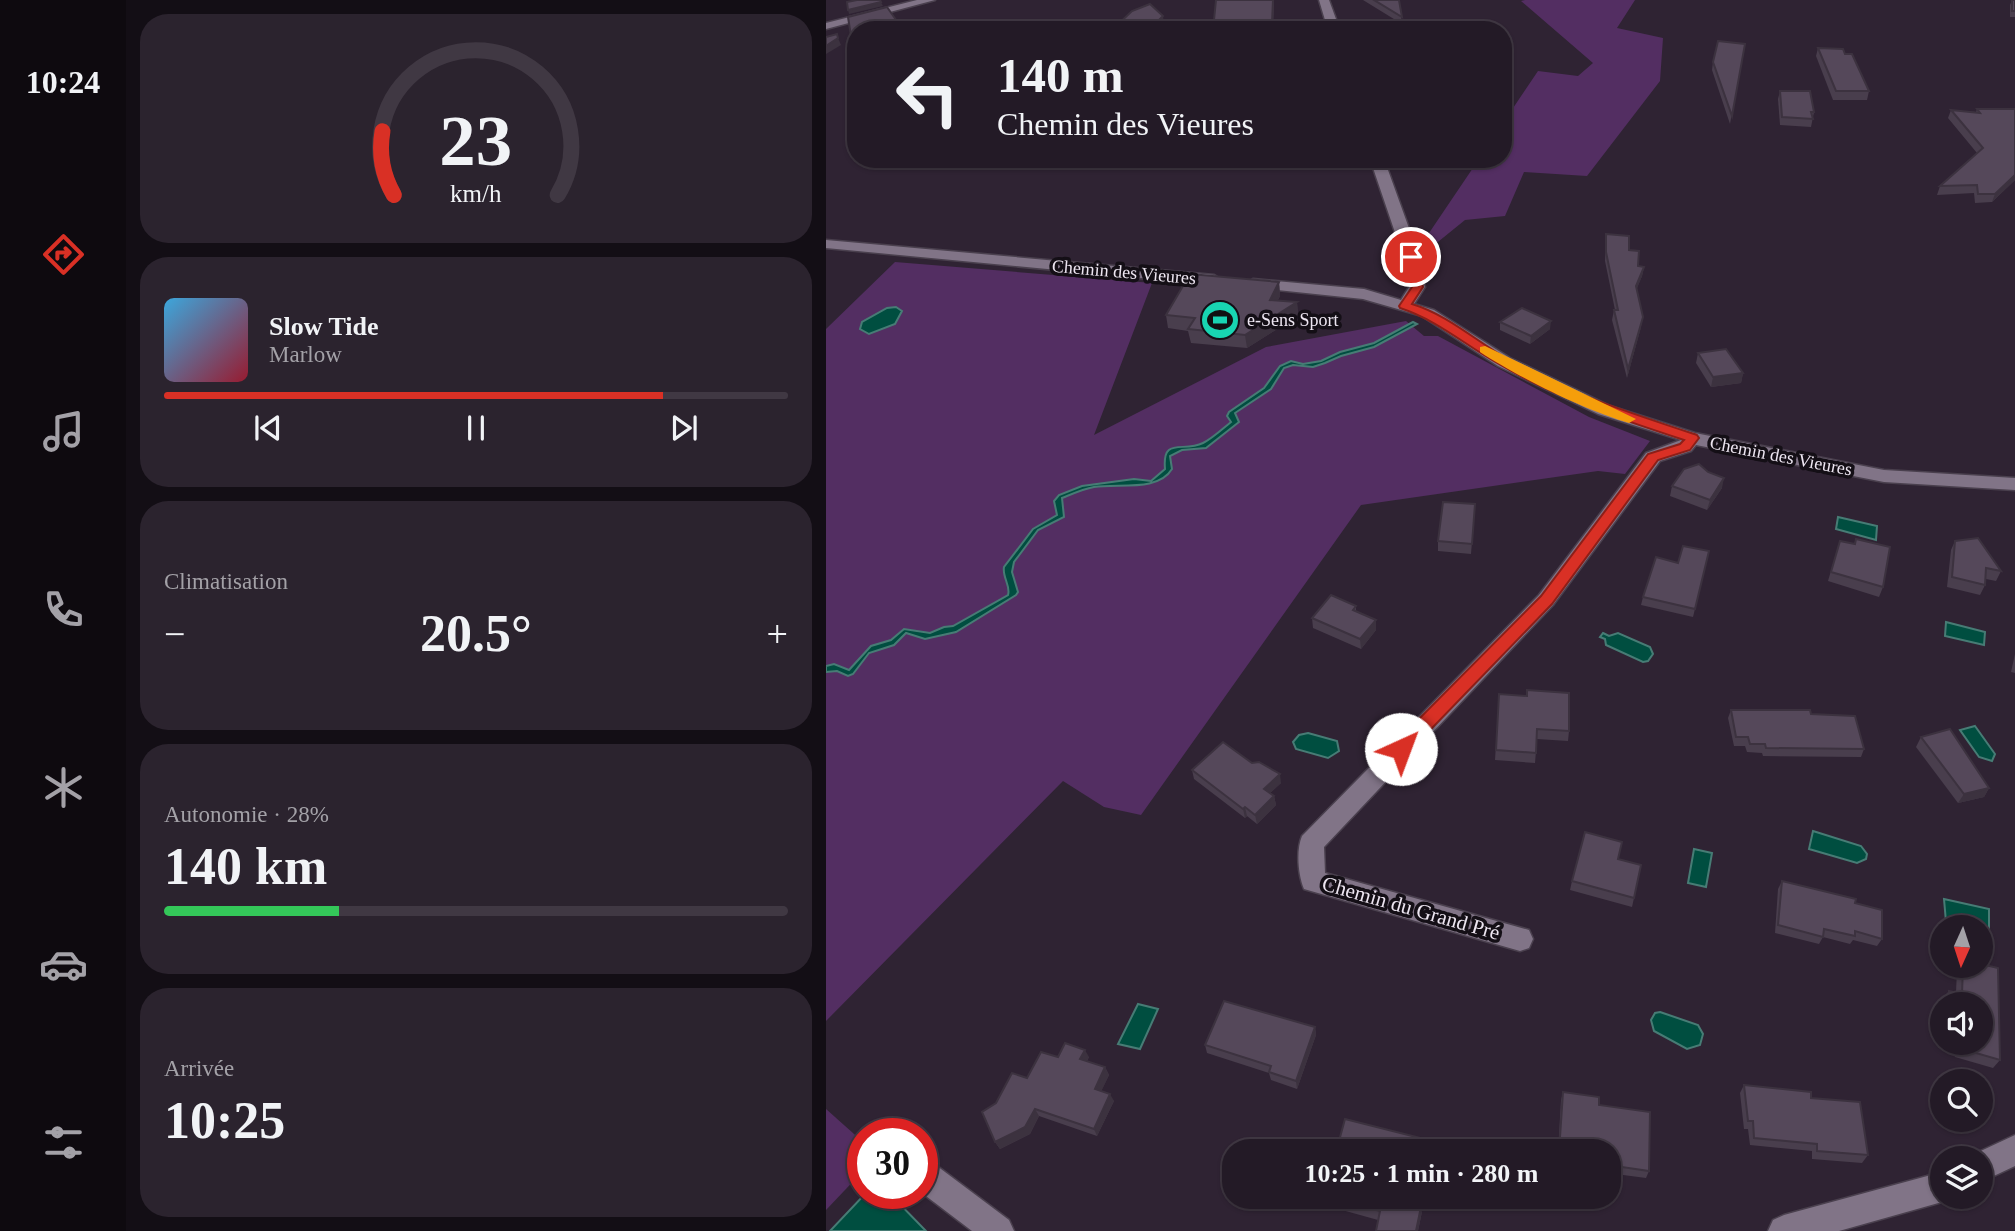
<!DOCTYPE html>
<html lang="fr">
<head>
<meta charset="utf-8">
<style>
  :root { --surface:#231a26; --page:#2b232e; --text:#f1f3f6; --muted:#a3a1a7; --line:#403843; --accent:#d93025 }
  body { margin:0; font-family:"Times New Roman",serif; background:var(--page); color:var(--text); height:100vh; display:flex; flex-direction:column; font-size:26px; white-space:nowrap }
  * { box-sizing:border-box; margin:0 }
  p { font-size:23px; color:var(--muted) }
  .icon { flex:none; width:38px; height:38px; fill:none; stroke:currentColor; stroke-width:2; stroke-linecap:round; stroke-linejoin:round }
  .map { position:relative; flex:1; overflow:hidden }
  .panel { display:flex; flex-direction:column; gap:14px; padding:14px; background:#130e15; width:700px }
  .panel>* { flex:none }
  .banner { position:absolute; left:21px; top:21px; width:665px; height:147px; border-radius:28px; box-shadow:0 2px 5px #0004,0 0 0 2px var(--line); background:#231a26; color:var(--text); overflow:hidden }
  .needle { width:46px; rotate:183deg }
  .tools { position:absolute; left:1104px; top:915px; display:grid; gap:14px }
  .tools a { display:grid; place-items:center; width:63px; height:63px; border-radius:50%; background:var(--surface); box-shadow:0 2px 5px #0004,0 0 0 2px var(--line); font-size:35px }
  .speed { position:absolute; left:21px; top:1118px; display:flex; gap:14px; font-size:35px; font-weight:700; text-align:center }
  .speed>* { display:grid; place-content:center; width:91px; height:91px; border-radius:50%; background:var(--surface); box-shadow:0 2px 5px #0004,0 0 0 2px var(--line); line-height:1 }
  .speed .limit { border:10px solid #d22; background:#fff; color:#111 }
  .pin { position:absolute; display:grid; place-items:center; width:60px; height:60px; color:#fff; margin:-30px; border:4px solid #fff; border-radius:50%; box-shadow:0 2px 7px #0007 }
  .me { position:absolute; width:77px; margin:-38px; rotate:43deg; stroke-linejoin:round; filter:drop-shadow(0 0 5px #0008) }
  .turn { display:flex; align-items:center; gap:24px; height:147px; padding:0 35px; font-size:32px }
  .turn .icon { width:91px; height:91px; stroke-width:2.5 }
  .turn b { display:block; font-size:49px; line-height:60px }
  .big { font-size:52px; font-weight:700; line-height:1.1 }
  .panel .card { flex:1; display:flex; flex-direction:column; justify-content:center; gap:10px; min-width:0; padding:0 24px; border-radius:28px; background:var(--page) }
  .panel .dial { align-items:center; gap:0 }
  .dial svg { height:182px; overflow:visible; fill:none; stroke:var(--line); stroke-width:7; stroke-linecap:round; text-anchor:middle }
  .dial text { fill:var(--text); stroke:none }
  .song { display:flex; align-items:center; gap:21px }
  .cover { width:84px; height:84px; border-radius:10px; background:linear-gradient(135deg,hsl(200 70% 55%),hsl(350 70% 35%)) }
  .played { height:7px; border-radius:4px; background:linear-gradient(90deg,var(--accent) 80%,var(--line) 80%) }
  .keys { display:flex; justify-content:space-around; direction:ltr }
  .heat { display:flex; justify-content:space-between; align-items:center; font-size:38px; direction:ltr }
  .charge { height:10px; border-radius:5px; background:linear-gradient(90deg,#34c759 28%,var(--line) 0) }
  .trip { position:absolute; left:396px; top:1139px; width:399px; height:70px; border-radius:28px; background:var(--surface); box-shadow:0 2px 5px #0004,0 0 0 2px var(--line); font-weight:700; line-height:70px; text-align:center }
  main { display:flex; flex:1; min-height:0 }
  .dock { display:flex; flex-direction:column; width:126px; justify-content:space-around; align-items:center; background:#0e0a0f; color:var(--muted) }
  .dock .icon { width:49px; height:49px }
  .dock .on { color:var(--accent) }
  .dock b { font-size:32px; color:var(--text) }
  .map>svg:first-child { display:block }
  .green { fill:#532e62 }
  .water { fill:#004e40; stroke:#477c75; stroke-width:2 }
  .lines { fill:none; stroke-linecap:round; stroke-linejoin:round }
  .street-casing { stroke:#4a404e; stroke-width:3 }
  .secondary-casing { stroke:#4a404e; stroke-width:3 }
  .street { fill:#817487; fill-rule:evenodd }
  .secondary { fill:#817487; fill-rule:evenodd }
  .wall { fill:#493e4d }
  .shaded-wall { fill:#3c323f }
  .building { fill:#55485a; stroke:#3c323f; stroke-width:2 }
  .route { fill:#d93025; stroke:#8d1f18; stroke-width:2 }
  .slow { fill:#f59e0b }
  .labels { text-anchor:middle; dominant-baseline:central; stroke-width:7; stroke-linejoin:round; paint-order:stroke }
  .far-street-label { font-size:18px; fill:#ede6f1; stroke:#140f16 }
  .far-poi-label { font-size:18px; fill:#ede6f1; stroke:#140f16; text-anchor:start }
  .street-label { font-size:21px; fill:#ede6f1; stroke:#140f16 }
</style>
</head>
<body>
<main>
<nav class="dock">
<b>10:24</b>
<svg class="icon on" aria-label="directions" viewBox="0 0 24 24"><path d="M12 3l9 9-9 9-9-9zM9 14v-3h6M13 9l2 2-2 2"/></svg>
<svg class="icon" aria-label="music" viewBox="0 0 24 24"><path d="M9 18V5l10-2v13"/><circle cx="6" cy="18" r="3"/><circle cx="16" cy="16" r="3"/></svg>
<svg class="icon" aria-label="phone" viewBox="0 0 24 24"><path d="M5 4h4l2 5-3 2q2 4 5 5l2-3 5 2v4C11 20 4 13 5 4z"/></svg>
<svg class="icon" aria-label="climate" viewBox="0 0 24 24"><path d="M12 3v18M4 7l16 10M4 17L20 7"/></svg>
<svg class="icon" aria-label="car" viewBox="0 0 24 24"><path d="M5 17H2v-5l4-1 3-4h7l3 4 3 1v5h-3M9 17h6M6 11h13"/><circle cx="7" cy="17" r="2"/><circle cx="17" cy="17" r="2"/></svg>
<svg class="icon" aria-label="filters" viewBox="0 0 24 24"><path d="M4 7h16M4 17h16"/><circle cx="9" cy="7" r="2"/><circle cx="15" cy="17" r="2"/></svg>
</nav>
<section class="panel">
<div class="card dial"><svg viewBox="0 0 100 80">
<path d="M14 69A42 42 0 1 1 86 69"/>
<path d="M14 69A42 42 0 0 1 9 41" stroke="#d93025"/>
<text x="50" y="56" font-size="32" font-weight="700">23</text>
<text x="50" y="72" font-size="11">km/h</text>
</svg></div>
<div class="card">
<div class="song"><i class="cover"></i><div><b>Slow Tide</b><p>Marlow</p></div></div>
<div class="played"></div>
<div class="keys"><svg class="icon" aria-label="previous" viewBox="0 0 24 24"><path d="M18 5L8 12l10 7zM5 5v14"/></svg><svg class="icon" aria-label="pause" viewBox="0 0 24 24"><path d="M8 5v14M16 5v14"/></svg><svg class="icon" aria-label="next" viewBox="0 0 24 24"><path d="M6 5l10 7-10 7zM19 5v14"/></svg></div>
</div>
<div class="card"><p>Climatisation</p>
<div class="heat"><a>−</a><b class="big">20.5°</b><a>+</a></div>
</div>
<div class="card"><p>Autonomie · 28%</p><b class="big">140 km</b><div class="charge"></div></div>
<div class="card"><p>Arrivée</p><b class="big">10:25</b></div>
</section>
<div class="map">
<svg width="1189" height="1231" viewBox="0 0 1189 1231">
  <rect width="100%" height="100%" fill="#2f2333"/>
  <!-- green -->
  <g class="green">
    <polygon points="699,0 809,0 791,28 837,38 834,81 761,176 698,172 679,216 639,220 602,250 601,236 653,159 677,159 677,123 712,71 752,76 767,63 695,1"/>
    <polygon points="69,262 326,283 268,435 440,347 580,321 598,336 612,336 763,417 824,441 799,474 772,471 535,505 315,815 278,807 237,781 0,1021 0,329"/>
    <polygon points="0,1109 37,1142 37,1171 0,1210"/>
  </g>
  <!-- water -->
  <g class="water">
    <polygon points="70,307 76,311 69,324 43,334 34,329 36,322 61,308"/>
    <path d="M587,322L591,324L548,347L515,356L499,363L487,367L467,365L458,368L445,389L409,413L413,422L380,448L356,450L344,456L346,469C332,492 293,483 268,487C257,489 246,494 236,498L238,517L212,530L188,562L186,572L192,592L190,595L130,632L99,639L80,633L68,645L43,653L27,674L22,676L11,671L0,672V666L8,664L23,670L45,646L65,640L78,629L104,633L118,627L127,626L182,595C185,586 176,577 178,567L207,529L231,515L228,501L233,495L256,486L308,479L325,481L339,469C336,436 357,453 377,443C387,438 396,429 405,422L401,416L403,412L438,388L454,366L465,361L477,364L495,361L514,352L548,343Z"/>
    <polygon points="1012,517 1051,526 1050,540 1010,529"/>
    <polygon points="1120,622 1159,632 1158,645 1119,636"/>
    <polygon points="777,633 783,636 792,633 824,647 827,654 822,661 817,662 780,645 779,639 774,637"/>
    <polygon points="1149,726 1169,754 1166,761 1153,757 1134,730"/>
    <polygon points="482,733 511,741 513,751 502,758 470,749 467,742 473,735"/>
    <polygon points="987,831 1035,846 1041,854 1040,859 1031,863 983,849"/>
    <polygon points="868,849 886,853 880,887 862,883"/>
    <polygon points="1118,899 1163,909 1163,932 1155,928 1120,922"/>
    <polygon points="312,1004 332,1009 314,1049 292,1044"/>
    <polygon points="834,1012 872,1025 877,1034 874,1045 861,1049 828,1031 825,1020 829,1013"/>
    <polygon points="39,1194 64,1194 100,1231 4,1231"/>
  </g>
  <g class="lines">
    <defs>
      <g id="street">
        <polygon points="493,0 503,0 514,30 502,30"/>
        <path d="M544,159H558L593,256L599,287L588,304L608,310L684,358L784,406L869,433L1058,470L1189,478V490L1058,482L870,445L865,451L834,461L727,605L498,847L499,873L703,930L707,939L703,948L694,951L478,889C472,875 470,850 476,836L713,595L820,453L855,440L772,414L672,366L596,316L537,299L422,287L419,284L427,279L538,289L575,300L583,287L577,256Z"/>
        <polygon points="0,240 388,275 396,280 388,285 0,248"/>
        <polygon points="1189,1135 1189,1166 1155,1182 1155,1158 1143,1158 1144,1156"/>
        <polygon points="96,1159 107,1163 183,1220 188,1231 146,1231 96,1193"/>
        <polygon points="1116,1172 1116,1197 1127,1197 1116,1202 1013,1231 942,1231 947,1220 958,1215"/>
      </g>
      <polygon id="secondary" points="91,0 109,0 0,29 0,23"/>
    </defs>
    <!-- street casing -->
    <use href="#street" class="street-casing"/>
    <!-- secondary casing -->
    <use href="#secondary" class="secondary-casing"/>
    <!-- street -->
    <use href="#street" class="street"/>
    <!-- secondary -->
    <use href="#secondary" class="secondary"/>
  </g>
  <!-- wall -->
  <g class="wall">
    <polygon points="448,0 447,30 387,30"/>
    <polygon points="537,0 573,0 576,24"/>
    <polygon points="1186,0 1189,0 1189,17 1184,17 1184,5"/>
    <polygon points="919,44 904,124 886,70 887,62"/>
    <polygon points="992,48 1019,54 1043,91 1041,100 1007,100 990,56"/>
    <polygon points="954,91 988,112 985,127 954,125 952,99"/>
    <polygon points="1151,109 1189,180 1166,202 1149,203 1148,193 1111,195 1114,186 1151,153 1122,118 1125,110 1150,112"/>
    <polygon points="780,234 803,250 812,266 818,267 816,276 810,290 815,327 801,378 786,320 788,310 789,310 779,261"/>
    <polygon points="453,282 454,296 452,300 471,302 472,316 421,348 365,343 362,331 342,328 340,315"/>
    <polygon points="674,322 724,329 704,344 674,330"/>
    <polygon points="872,353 917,373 915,383 885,387 870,363"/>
    <polygon points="882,472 896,488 881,510 844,496 846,486"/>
    <polygon points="649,504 645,554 612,551 612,541"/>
    <polygon points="1030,539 1057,587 1053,597 1002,581 1011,550 1028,544"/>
    <polygon points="1129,541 1175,571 1170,581 1160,579 1159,585 1154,595 1121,587 1125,550"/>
    <polygon points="883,551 867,617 815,605 817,597 852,563"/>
    <polygon points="530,606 530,611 550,630 535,649 487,628 486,618"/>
    <polygon points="1189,654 1189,673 1185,672"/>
    <polygon points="673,694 743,731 742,741 711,739 709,763 669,760"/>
    <polygon points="905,710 985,714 1038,749 1035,757 937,756 936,753 921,752 919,746 908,746 902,718"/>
    <polygon points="1095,737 1163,788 1158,797 1132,803 1090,747"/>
    <polygon points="366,770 455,783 444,793 448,796 450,805 431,824 421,816 419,818 368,779"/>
    <polygon points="792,859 808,898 806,907 744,890 746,881"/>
    <polygon points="956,881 1029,903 1056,939 1051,946 1027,940 1024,944 997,937 993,944 949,933 952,889"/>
    <polygon points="1132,966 1155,966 1174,1060 1167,1068 1129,1057 1129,1043 1155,1043 1155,1004 1116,1004 1116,1032 1116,999 1123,991 1130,993 1131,968"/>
    <polygon points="489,1027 490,1035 471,1089 445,1080 443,1073 381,1053 379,1045"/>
    <polygon points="232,1057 263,1057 261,1061 279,1067 283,1075 275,1091 288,1101 271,1136 213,1116 204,1134 174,1149 169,1142 170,1103"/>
    <polygon points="918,1085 985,1098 1042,1155 1036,1163 986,1159 986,1151 924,1145 922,1129 918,1129 914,1093"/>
    <polygon points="737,1092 773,1105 823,1171 820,1178 782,1173 782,1152 732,1152 735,1100"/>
    <polygon points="497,1197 599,1197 592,1231 550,1231 552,1220 498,1205"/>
  </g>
  <!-- shaded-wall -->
  <g class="shaded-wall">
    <polygon points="55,2 57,6 23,14 22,10"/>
    <polygon points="337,16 338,24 332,30 323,30"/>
    <polygon points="433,24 434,30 419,30"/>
    <polygon points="30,35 30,44 28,45 25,36"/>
    <polygon points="12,38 15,45 0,54 0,46"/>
    <polygon points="1189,175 1189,180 1166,202 1169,194"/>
    <polygon points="818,267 816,276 808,296 810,286"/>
    <polygon points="453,282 454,296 445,313 444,300"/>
    <polygon points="471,302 472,316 421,348 419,335"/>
    <polygon points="817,317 815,327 801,378 802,369"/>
    <polygon points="725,321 724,329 704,344 705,336"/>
    <polygon points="917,373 915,383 885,387 887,377"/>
    <polygon points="898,478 896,488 881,510 884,500"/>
    <polygon points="550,620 550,630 535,649 534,639"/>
    <polygon points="454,774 455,783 439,798 438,789"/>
    <polygon points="1163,788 1158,797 1132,803 1138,794"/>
    <polygon points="448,796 450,805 431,824 429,815"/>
    <polygon points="419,807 421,816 419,818 417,809"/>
    <polygon points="489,1027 490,1035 471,1089 470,1081"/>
    <polygon points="259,1050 263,1057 258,1067 254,1059"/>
    <polygon points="279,1067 283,1075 273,1096 269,1089"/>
    <polygon points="284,1094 288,1101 271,1136 268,1129"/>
    <polygon points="209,1109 213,1116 204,1134 174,1149 169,1142"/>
    <polygon points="597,1197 599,1197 592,1231 590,1231"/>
  </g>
  <!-- building -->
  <g class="building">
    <polygon points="31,0 54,0 55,2 22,10 21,2"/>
    <polygon points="390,0 447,0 446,23 433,24 419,30 387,30"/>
    <polygon points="548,0 573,0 576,17"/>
    <rect x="1186" y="0" width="3" height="11"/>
    <polygon points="324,4 337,16 323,30 286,30 306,11"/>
    <polygon points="61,7 77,30 30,30 30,35 25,36 22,17"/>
    <polygon points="564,28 565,30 546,30 546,29"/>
    <polygon points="11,34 12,38 0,46 0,37"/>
    <polygon points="892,41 919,44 906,116 887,62"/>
    <polygon points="992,48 1017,49 1019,54 1026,54 1043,91 1010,91"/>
    <polygon points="954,91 984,91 988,112 985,112 987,119 956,117"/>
    <polygon points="1151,109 1189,109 1189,175 1169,194 1152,194 1151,185 1114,186 1157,148 1125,110 1154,113"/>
    <polygon points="780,234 803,236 803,250 813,251 812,266 818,267 810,286 817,317 802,369 788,310 792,310 780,252"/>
    <polygon points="364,274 453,282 444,300 471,302 419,335 362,329 369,318 340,315"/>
    <polygon points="696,308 725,321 705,336 674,322"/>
    <polygon points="900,349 917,373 887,377 872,353"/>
    <polygon points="873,464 882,472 898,478 884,500 846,486 858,469"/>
    <polygon points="617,502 649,504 646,544 612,541"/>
    <polygon points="1152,538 1175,571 1160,568 1159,585 1126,577 1129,541"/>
    <polygon points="1030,539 1064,547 1057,587 1005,572 1014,541 1029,544"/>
    <polygon points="857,546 883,551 869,609 817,597 830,557 852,563"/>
    <polygon points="505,595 530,606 527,610 550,620 534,639 486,618"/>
    <polygon points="701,690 743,693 743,731 711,729 710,753 670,750 673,694 701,696"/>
    <polygon points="905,710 984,710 985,714 1029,716 1038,749 940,748 939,744 924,744 922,737 910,737"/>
    <polygon points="1124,729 1163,788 1138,794 1095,737"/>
    <polygon points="397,742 426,763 433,762 454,774 438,789 448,796 429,815 419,807 417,809 366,770"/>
    <polygon points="759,832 796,842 792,859 815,865 808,898 746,881"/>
    <polygon points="956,881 1030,899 1029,903 1056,910 1056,939 1029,931 1029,936 998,929 997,937 952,925"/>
    <polygon points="1155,964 1172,968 1174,1060 1136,1049 1136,1043 1155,1043 1155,1004 1122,1004 1123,991 1136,994 1137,966 1155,966"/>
    <polygon points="398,1001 489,1027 470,1081 443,1072 445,1066 379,1045"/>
    <polygon points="239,1043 259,1050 254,1059 279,1067 269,1089 284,1094 268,1129 209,1109 199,1127 169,1142 156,1112 170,1103 186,1073 201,1078 215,1052 232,1057"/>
    <polygon points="918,1085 985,1092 985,1098 1034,1102 1042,1155 991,1151 991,1144 928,1138 927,1121 922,1121"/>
    <polygon points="737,1092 773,1097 773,1105 824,1112 823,1171 782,1165 782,1152 733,1152"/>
    <polygon points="519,1119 610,1142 607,1152 510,1152"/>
    <polygon points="503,1197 597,1197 590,1231 550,1231 554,1211"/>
  </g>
  <!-- route -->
  <path class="route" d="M585,253L590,257L597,287L586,304C622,315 650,341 683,360C742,393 807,414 871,435L873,438L864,450L832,460L726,604L581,754H568L566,749L568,744L715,596L822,454L854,444L858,440C794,419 730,398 673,364C639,345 611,320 574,308L573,306L586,287L579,257Z"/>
  <!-- slow -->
  <path class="slow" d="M659,346L810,419L803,423C760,411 692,377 654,352V347Z"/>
  <!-- icons -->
  <defs>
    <symbol id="stadium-disc" viewBox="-11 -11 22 22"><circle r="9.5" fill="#18d5b2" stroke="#140f16"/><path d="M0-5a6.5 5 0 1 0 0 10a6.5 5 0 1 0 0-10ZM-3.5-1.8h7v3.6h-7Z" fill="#111"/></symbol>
  </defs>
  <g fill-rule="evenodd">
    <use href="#stadium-disc" x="372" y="298" width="44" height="44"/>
  </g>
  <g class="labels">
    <!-- far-street labels -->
    <g class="far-street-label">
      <text transform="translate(298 272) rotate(5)">Chemin des Vieures</text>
      <text transform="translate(955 456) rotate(11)">Chemin des Vieures</text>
    </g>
    <!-- far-poi labels -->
    <g class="far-poi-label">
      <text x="421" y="320">e-Sens Sport</text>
    </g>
    <!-- street labels -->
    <g class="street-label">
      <text transform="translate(585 908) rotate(16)">Chemin du Grand Pré</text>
    </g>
  </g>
</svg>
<div class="tools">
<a><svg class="needle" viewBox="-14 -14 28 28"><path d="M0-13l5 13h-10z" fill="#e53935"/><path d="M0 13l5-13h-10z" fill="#a3a1a7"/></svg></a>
<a><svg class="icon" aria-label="sound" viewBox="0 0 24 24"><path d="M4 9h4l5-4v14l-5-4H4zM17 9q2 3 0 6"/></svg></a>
<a><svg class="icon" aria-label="search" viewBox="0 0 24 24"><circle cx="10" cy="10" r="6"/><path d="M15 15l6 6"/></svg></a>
<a><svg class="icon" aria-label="layers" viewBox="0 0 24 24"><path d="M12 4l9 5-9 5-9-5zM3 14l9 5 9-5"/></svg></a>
</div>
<div class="speed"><div class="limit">30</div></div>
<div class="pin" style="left:585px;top:257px;background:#d93025"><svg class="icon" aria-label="arrive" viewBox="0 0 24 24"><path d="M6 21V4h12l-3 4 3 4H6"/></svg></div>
<svg class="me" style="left:575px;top:749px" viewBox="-20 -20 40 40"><circle r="19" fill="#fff"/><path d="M0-13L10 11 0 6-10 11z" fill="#d93025"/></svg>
<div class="trip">10:25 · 1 min · 280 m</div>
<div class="banner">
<div class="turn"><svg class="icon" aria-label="left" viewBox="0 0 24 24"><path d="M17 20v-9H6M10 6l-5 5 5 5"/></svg><div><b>140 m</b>Chemin des Vieures</div></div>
</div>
</div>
</main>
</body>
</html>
